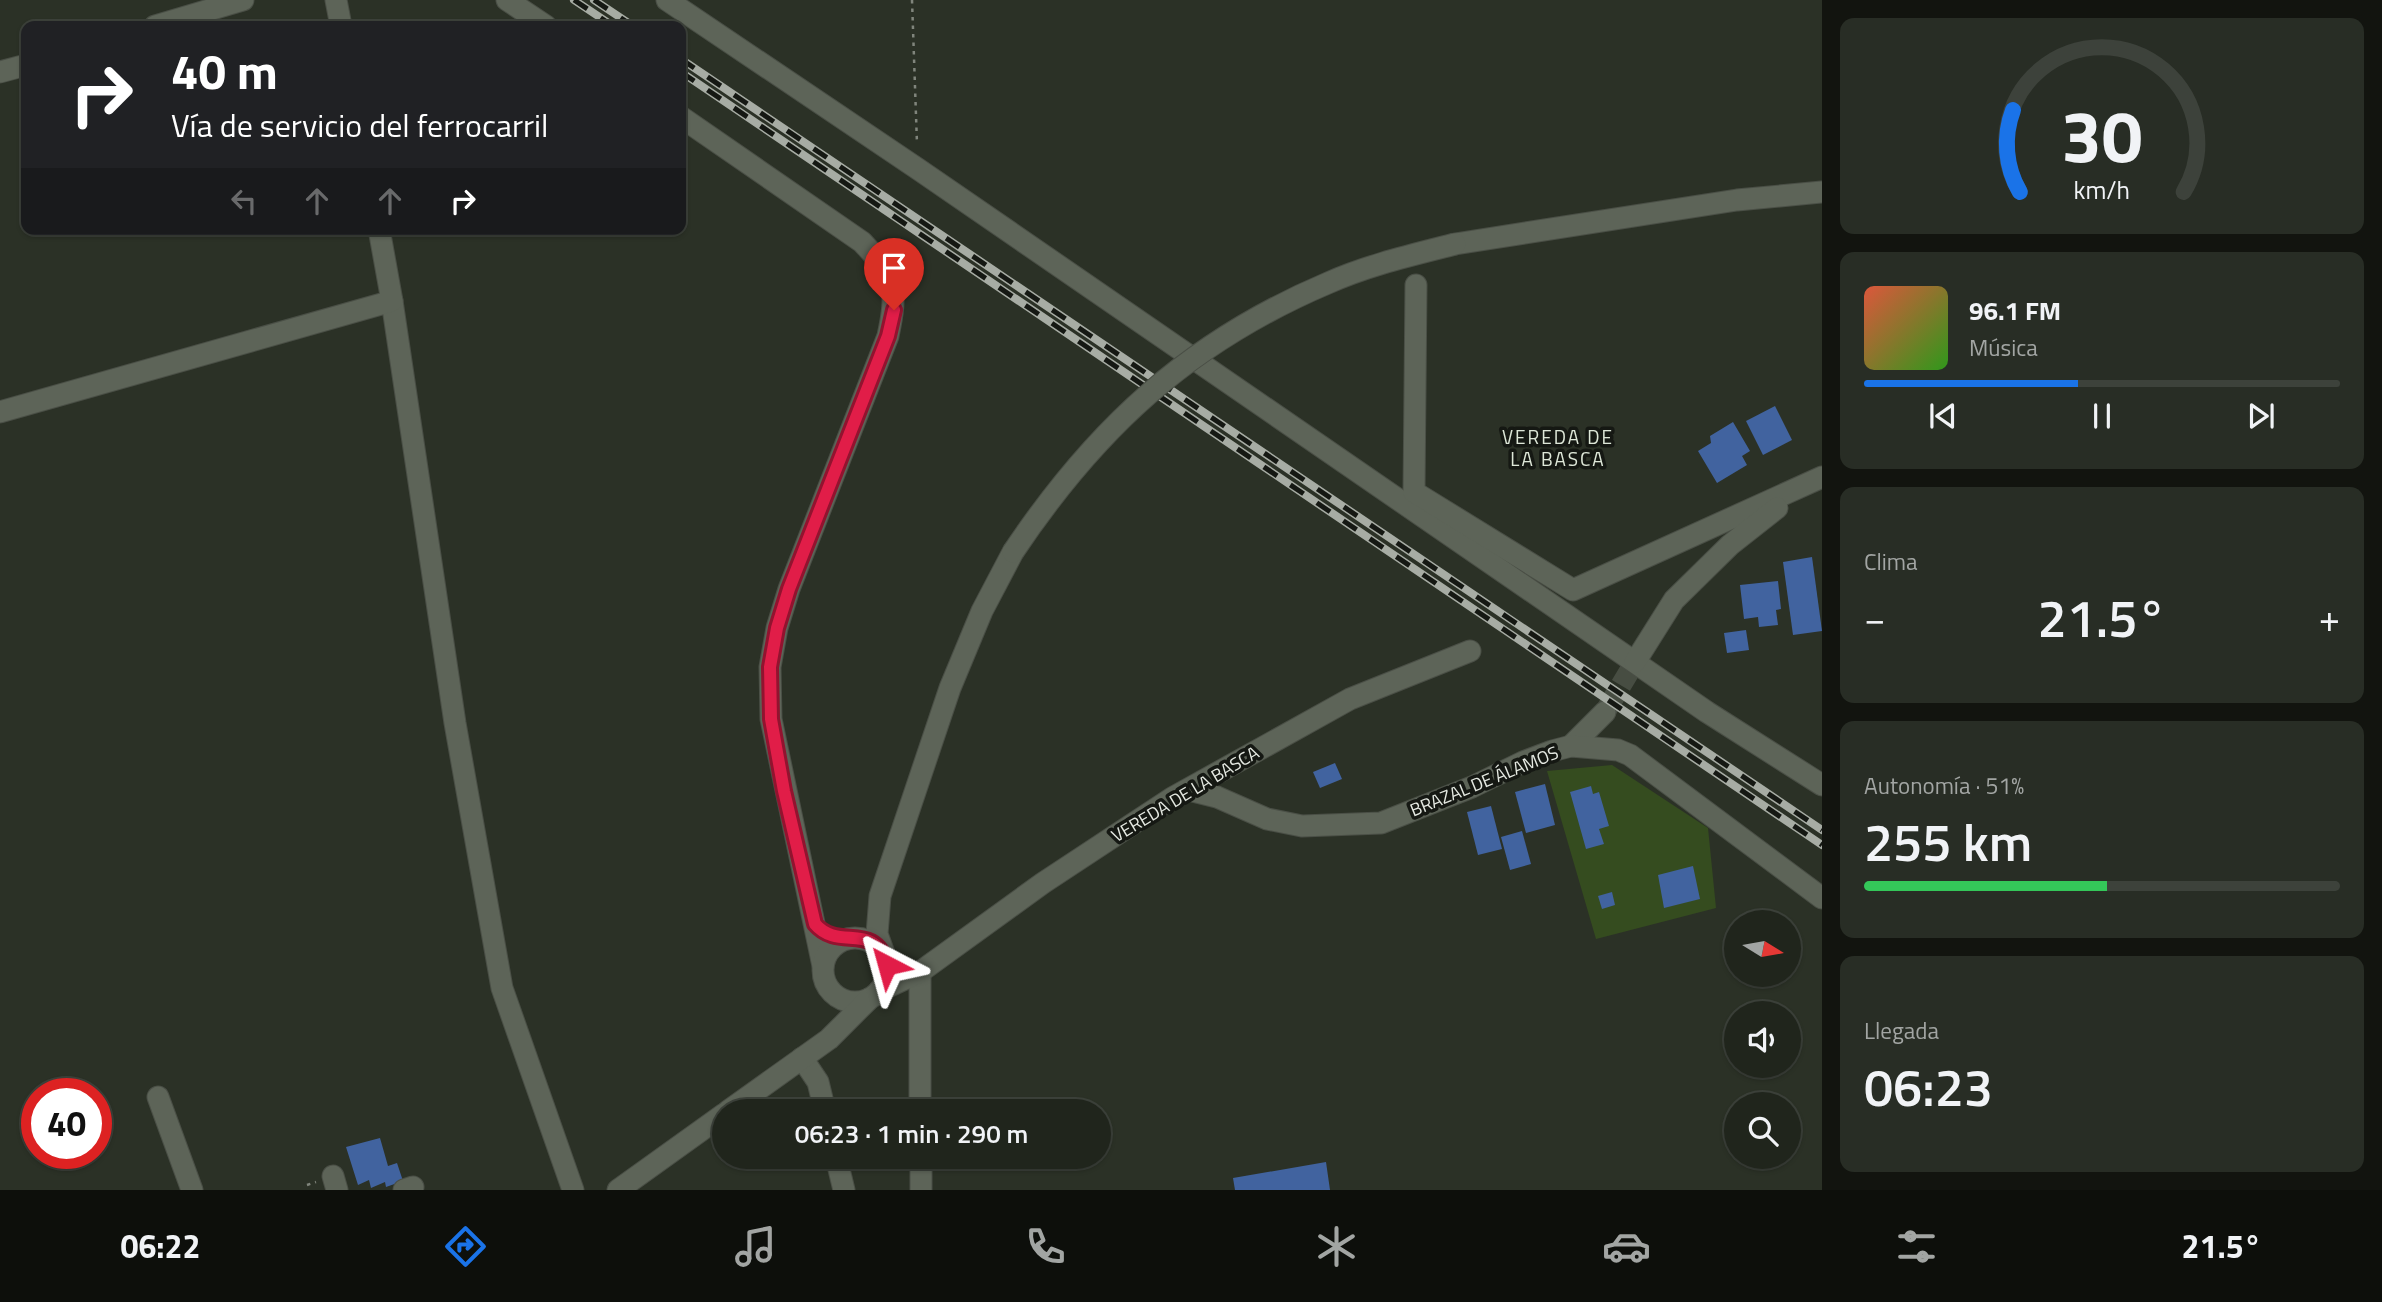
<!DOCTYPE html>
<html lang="es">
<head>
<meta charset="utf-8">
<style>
  :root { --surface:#20251c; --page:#282d25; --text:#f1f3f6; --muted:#a2a5a3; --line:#3d423b; --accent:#1a73e8 }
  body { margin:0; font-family:"Titillium Web",sans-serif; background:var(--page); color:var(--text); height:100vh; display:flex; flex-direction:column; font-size:26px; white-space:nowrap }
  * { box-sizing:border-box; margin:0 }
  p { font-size:23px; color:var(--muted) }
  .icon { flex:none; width:38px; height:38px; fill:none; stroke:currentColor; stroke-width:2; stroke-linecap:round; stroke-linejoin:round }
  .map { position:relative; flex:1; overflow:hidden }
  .panel { display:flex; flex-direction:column; gap:18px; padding:18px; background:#12140f; width:560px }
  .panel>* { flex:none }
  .hud { position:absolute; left:21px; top:21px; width:665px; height:214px; border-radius:14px; box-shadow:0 2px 5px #0004,0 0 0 2px var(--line); background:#202124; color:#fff; overflow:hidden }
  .needle { width:46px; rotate:101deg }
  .controls { position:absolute; left:1724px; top:910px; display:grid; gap:14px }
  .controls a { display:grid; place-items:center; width:77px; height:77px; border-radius:50%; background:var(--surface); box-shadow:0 2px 5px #0004,0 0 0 2px var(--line); font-size:35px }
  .speed { position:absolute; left:21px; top:1078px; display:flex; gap:14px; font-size:35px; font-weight:700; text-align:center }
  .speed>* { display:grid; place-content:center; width:91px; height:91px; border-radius:50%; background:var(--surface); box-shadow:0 2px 5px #0004,0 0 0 2px var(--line); line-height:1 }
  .speed .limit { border:10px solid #d22; background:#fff; color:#111 }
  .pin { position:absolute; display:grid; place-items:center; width:60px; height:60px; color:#fff; margin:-72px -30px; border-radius:50% 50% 50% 0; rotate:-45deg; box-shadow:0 0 7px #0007 }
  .pin .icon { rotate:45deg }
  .me { position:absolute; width:77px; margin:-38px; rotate:321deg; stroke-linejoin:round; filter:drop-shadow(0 0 5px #0008) }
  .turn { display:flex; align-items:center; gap:24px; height:147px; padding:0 35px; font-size:32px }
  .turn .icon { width:91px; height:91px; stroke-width:2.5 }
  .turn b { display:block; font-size:49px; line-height:60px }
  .lanes { display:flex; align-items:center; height:66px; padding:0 35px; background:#0003; justify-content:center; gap:35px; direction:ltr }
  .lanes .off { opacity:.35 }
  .big { font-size:52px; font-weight:600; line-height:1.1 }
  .panel .card { flex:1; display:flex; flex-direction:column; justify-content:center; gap:10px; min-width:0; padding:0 24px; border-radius:14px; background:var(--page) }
  .panel .dial { align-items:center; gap:0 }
  .dial svg { height:182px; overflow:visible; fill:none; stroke:var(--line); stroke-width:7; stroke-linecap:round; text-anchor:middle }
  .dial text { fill:var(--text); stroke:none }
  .song { display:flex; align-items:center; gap:21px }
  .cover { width:84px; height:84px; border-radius:10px; background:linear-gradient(135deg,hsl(10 70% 55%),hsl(110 70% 35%)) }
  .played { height:7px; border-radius:4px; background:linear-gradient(90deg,var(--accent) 45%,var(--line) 45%) }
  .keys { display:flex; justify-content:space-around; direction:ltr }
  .heat { display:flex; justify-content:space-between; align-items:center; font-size:38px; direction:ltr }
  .charge { height:10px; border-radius:5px; background:linear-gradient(90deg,#34c759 51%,var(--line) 0) }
  .trip { position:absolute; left:712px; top:1099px; width:399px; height:70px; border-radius:35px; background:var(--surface); box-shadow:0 2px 5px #0004,0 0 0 2px var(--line); font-weight:600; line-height:70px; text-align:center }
  .menu { display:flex; height:112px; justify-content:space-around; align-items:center; background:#0d0f0b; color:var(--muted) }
  .menu .icon { width:49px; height:49px }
  .menu .selected { color:var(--accent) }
  .menu b { font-size:32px; color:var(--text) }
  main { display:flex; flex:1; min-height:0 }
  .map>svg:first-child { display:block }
  .green { fill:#354c1f }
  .building { fill:#41639f }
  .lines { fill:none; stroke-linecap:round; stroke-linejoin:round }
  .minor-tunnel { stroke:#474d42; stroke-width:21; stroke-dasharray:21 10; stroke-linecap:butt }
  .minor-casing { stroke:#4a4f46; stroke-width:23 }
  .path { stroke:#80857c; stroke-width:2.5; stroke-dasharray:3.5 5; stroke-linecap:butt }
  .minor { stroke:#5d6458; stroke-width:21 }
  .rail-casing { stroke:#a7aca4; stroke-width:8 }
  .rail { stroke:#151813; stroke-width:5; stroke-dasharray:16; stroke-linecap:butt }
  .minor-bridge-casing { stroke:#4a4f46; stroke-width:23; stroke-linecap:butt }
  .minor-bridge { stroke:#5d6458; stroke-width:21 }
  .route-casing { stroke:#92132f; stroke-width:18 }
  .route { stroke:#e11d48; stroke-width:12 }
  .labels { text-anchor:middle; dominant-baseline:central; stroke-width:7; stroke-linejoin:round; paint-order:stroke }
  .street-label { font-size:18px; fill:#e6eae3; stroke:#151813 }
  .neighbourhood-label { font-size:19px; letter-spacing:2px; fill:#dee7d8; stroke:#151813 }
</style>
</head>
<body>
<main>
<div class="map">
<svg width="1822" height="1190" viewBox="0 0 1822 1190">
  <rect width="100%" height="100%" fill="#2b3126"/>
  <!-- green -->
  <polygon class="green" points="1612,765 1708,828 1716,908 1596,939 1547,771"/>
  <!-- building -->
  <g class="building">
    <polygon points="1775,406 1792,440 1763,455 1746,421"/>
    <polygon points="1733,422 1750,451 1742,456 1747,465 1717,483 1698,451 1711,443 1710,436"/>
    <polygon points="1812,557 1822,631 1793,635 1783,562"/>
    <polygon points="1778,581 1781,609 1776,610 1778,625 1759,627 1758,617 1744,619 1740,585"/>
    <polygon points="1746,630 1749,650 1727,653 1724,633"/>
    <polygon points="1335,763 1342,779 1320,788 1313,772"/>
    <polygon points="1545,784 1555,825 1526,833 1515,792"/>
    <polygon points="1591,786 1593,794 1599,792 1609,826 1599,829 1604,844 1586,849 1570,792"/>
    <polygon points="1491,806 1502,849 1478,855 1467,812"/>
    <polygon points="1522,831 1531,864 1510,870 1501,837"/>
    <polygon points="1693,866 1700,899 1664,908 1658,875"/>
    <polygon points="1612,892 1615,905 1602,909 1598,896"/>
    <polygon points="380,1138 388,1166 397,1163 403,1181 386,1187 385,1182 371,1188 369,1180 358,1185 346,1147"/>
    <polygon points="1326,1162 1330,1190 1235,1190 1233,1178"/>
  </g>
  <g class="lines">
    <!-- minor-tunnel -->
    <polyline class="minor-tunnel" points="1605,712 1635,662"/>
    <defs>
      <g id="minor">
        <polyline points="336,0 341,26"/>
        <polyline points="507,0 546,26"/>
        <polyline points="667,0 918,169 1707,712 1822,785"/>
        <polyline points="155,26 243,0"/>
        <polyline points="0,72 26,65"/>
        <path d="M681,117L862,242C895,277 898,289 888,336L789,589L777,628L770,667L771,719L823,966"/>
        <polyline points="1455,244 1737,200 1822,192"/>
        <polyline points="1416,285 1414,492 1573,590 1822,477"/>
        <polyline points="392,301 455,723 502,988 573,1190"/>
        <polyline points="0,412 392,301 379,229"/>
        <polyline points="1635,662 1674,600 1730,545 1777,508"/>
        <polyline points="1571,746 1605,712"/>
        <polyline points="1189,790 1217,797 1267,819 1302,826 1381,823 1472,787 1523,762 1552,751 1571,746 1618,750 1630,755 1822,898"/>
        <circle cx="855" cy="970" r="32"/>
        <polyline points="885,956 877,934 880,896 950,688 982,611 1013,552"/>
        <polyline points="920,972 920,1111"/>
        <polyline points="879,991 920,972 1043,883 1172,798 1350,699 1470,651"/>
        <polyline points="802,1058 818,1082 825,1111"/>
        <polyline points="158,1097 192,1190"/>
        <polyline points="728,1111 829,1039 869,999"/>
        <polyline points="836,1157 844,1190"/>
        <polyline points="921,1157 921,1190"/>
        <polyline points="333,1176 337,1190"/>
        <polyline points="404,1190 413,1187"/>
        <polyline points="618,1190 724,1114"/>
      </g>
    </defs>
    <!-- minor casing -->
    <use href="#minor" class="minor-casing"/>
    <!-- path -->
    <g class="path">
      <polyline points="912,0 917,144"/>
      <polyline points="307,1185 316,1182"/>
    </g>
    <!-- minor -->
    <use href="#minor" class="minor"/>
    <defs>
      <g id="rail">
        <polyline points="574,0 613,26"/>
        <polyline points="594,0 633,26"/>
        <polyline points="681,59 1822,830"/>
        <polyline points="681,72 1822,845"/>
      </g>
    </defs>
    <!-- rail casing -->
    <use href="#rail" class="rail-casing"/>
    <!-- rail -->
    <use href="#rail" class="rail"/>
    <defs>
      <path id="minor-bridge" d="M1013,552C1096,428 1189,342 1328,283C1368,265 1412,255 1455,244"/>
    </defs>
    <!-- minor-bridge casing -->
    <use href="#minor-bridge" class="minor-bridge-casing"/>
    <!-- minor-bridge -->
    <use href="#minor-bridge" class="minor-bridge"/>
  </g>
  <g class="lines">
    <defs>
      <path id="route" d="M887,965C874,920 839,952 815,924L784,791L771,719L770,667L777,628L789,589L888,336L894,310"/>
    </defs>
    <!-- route casing -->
    <use href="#route" class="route-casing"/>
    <!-- route -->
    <use href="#route" class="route"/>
  </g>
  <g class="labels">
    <!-- street labels -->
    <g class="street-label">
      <text transform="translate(1484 781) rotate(-22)">BRAZAL DE ÁLAMOS</text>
      <text transform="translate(1185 794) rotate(-31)">VEREDA DE LA BASCA</text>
    </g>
    <!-- neighbourhood labels -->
    <g class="neighbourhood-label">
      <text x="1558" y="436">VEREDA DE<tspan x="1558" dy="22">LA BASCA</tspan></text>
    </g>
  </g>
</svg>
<div class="controls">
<a><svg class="needle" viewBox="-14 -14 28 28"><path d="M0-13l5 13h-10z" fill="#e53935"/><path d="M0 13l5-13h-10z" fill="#a2a5a3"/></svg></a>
<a><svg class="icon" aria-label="sound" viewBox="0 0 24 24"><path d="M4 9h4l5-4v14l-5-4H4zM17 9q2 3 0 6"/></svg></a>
<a><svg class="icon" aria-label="search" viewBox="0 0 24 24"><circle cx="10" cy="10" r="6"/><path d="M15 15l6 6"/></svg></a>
</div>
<div class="speed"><div class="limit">40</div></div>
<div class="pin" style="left:894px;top:310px;background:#d93025"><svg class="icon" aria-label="arrive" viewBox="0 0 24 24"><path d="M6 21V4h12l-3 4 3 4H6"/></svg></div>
<svg class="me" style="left:887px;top:965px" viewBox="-20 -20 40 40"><path d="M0-17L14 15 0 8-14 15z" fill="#e11d48" stroke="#fff" stroke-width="4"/></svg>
<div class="trip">06:23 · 1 min · 290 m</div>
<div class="hud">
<div class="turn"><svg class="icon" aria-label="right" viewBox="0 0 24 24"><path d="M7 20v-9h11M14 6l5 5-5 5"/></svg><div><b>40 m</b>Vía de servicio del ferrocarril</div></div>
<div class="lanes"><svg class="icon off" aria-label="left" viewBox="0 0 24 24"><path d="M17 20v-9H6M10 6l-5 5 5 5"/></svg><svg class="icon off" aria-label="ahead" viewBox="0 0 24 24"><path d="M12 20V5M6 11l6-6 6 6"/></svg><svg class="icon off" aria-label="ahead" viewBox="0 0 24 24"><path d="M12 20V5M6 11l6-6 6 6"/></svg><svg class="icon" aria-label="right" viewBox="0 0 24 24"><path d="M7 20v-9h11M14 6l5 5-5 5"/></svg></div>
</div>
</div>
<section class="panel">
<div class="card dial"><svg viewBox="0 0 100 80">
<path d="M14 69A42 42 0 1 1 86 69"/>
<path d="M14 69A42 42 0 0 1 11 33" stroke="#1a73e8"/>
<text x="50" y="56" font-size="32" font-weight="700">30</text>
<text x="50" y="72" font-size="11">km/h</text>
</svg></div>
<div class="card">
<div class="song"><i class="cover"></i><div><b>96.1 FM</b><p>Música</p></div></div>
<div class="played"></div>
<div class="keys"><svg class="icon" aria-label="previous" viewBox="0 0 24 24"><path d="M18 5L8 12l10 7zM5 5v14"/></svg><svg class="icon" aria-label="pause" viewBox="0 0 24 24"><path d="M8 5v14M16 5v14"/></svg><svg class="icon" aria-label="next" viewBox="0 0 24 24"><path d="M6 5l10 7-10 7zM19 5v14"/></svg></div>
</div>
<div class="card"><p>Clima</p>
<div class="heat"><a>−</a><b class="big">21.5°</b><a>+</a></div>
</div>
<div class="card"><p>Autonomía · 51%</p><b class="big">255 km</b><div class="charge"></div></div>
<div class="card"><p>Llegada</p><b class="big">06:23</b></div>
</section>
</main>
<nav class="menu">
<b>06:22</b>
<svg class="icon selected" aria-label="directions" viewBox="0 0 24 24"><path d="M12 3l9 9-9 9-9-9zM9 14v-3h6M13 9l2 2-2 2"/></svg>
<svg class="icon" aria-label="music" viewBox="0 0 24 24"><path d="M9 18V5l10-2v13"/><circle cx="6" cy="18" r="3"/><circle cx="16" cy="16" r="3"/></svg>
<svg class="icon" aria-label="phone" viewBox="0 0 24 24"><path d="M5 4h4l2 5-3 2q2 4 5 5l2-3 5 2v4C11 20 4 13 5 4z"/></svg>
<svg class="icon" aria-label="climate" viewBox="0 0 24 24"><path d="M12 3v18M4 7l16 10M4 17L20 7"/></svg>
<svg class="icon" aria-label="car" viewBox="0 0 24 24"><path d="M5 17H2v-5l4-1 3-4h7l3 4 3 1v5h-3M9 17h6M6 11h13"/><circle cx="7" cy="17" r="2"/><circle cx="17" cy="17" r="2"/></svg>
<svg class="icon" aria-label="filters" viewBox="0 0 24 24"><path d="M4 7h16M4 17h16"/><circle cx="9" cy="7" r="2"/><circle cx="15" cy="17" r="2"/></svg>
<b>21.5°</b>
</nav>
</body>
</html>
